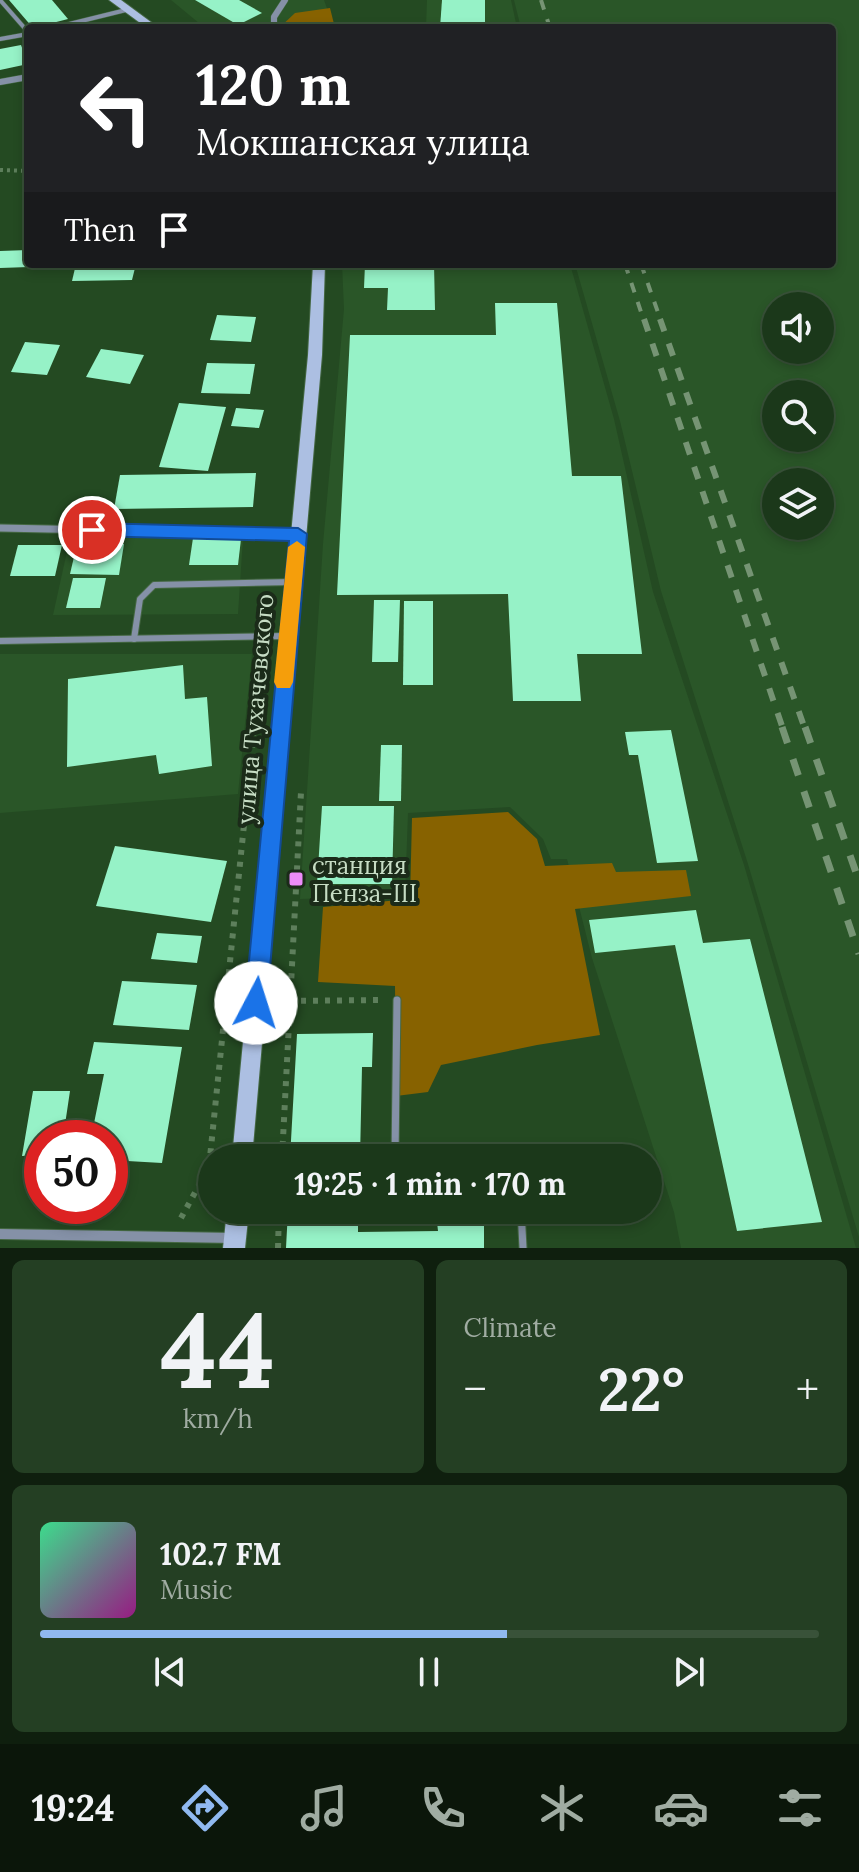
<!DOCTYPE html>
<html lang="en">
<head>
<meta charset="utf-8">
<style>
  :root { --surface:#1b381a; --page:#243f23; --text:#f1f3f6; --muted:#a0aca2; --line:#395239; --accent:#90b9f0 }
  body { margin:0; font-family:Lora,serif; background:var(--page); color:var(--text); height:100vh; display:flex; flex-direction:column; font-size:30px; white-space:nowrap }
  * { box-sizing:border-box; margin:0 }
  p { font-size:26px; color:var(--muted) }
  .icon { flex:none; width:44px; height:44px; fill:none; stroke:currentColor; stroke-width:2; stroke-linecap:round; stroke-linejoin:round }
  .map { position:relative; height:1248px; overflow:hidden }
  .details { display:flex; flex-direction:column; gap:12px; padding:12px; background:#0f1f0e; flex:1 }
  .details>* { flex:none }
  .top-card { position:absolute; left:24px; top:24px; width:812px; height:244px; border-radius:8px; box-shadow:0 4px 12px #0003,0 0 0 2px var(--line); background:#202124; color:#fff; overflow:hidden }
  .buttons { position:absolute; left:762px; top:292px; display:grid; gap:16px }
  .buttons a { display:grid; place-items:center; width:72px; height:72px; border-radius:50%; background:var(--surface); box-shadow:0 4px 12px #0003,0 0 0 2px var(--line); font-size:40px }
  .speed { position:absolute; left:24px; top:1120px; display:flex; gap:16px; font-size:40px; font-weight:700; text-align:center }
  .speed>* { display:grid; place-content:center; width:104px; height:104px; border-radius:50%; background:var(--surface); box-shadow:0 4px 12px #0003,0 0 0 2px var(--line); line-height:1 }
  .speed .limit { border:12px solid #d22; background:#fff; color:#111 }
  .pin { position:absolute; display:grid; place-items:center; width:68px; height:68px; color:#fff; margin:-34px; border:4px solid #fff; border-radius:50%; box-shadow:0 2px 8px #0007 }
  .me { position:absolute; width:88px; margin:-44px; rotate:5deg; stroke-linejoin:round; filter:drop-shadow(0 0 6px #0008) }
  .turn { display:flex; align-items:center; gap:28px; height:168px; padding:0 40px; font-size:36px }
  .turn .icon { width:104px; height:104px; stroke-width:2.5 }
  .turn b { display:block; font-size:56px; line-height:68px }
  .then { display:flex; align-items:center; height:76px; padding:0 40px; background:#0003; gap:16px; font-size:30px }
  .big { font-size:60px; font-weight:800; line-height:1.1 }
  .details .tile { flex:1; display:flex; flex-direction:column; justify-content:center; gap:12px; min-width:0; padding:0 28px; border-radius:12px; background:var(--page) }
  .details .dial { align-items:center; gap:0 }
  .dial b { font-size:104px; line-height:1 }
  .song { display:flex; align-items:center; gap:24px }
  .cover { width:96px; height:96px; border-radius:12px; background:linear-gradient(135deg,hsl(150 70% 55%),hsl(310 70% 35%)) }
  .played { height:8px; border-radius:4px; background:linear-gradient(90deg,var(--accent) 60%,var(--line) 60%) }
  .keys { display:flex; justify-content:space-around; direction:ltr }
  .heat { display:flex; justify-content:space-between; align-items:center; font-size:44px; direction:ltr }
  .details .tiles { flex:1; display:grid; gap:12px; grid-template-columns:1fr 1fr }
  .tile:last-child { grid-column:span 2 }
  .trip { position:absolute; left:198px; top:1144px; width:464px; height:80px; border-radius:40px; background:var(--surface); box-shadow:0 4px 12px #0003,0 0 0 2px var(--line); font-weight:800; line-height:80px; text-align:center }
  .dock { display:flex; height:128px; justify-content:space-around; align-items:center; background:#0b160a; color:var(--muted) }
  .dock .icon { width:56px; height:56px }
  .dock .on { color:var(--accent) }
  .dock b { font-size:36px; color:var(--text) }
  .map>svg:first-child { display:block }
  .built { fill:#2a5628; fill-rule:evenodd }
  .forest { fill:#876200 }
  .building { fill:#96f2c7 }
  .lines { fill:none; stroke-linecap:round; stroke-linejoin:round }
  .service-far2-casing { stroke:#446742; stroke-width:5 }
  .service-far1-casing { stroke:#446742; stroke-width:8 }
  .service-casing { stroke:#446742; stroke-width:9 }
  .minor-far2-casing { stroke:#446742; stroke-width:7 }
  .minor-far1-casing { stroke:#446742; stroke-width:9 }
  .minor-casing { stroke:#446742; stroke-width:12 }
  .secondary-casing { stroke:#446742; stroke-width:2 }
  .path-far2 { stroke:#5e7f5c; stroke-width:4; stroke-dasharray:3 4; stroke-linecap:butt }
  .path-far1 { stroke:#5e7f5c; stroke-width:5; stroke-dasharray:4 6; stroke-linecap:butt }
  .path { stroke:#5e7f5c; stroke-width:6; stroke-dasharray:5 7; stroke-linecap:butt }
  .service-far2 { stroke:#8591a7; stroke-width:4 }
  .service-far1 { stroke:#8591a7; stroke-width:6 }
  .service { stroke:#8591a7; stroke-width:7 }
  .minor-far2 { stroke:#8591a7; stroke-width:6 }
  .minor-far1 { stroke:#8591a7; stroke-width:7 }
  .minor { stroke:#8591a7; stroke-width:10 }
  .secondary { fill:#acbfe2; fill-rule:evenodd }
  .rail-far2 { stroke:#769474; stroke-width:4; stroke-dasharray:10 10; stroke-linecap:butt }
  .rail-far1 { stroke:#769474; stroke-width:6; stroke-dasharray:13 13; stroke-linecap:butt }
  .rail { stroke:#769474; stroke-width:7; stroke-dasharray:17 17; stroke-linecap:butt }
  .route { fill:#1a73e8; stroke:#114b97; stroke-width:2 }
  .slow { fill:#f59e0b }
  .poi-dot { fill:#ed8cf9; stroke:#1b2b19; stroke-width:3 }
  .labels { text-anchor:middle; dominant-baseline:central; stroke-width:8; stroke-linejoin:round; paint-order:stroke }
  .street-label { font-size:24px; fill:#c6dcc4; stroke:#1b2b19 }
  .poi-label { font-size:24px; fill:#c6dcc4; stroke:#1b2b19; text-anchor:start }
</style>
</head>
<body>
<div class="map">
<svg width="859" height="1248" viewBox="0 0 859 1248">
  <rect width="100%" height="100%" fill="#244a22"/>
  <!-- built -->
  <g class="built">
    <polygon points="171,0 324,0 334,28 205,28"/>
    <polygon points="427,0 511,0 517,28 426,28"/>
    <path d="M514,0H859V1237L748,864L661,591L620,421L575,264H832V28H521ZM820,306V350H776V306ZM820,394V438H776V394ZM820,482V526H776V482Z"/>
    <polygon points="342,264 570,264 614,419 653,592 744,865 856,1248 681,1248 674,1212 592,958 567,859 551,859 543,839 510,807 408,813 405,895 300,899 323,544 344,309"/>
    <polygon points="70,538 243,538 238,614 53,615"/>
    <polygon points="0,654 252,654 238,794 0,813"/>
  </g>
  <!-- forest -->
  <g class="forest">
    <polygon points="330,8 335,28 279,28 295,13"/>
    <polygon points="508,812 537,839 545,866 612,863 616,872 686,870 691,896 575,909 600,1035 537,1045 441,1065 428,1092 396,1096 395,986 318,982 323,907 410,899 412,818"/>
  </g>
  <!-- building -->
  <g class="building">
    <polygon points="9,0 52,0 68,19 33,28"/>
    <polygon points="195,0 239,0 262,13 238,25"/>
    <polygon points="442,0 485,0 485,28 440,28"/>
    <polygon points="21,45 28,64 0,70 0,49"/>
    <polygon points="28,250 29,267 0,268 0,251"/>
    <polygon points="76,264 136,264 132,280 72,281"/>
    <polygon points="365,264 434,264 435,310 387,310 388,288 364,288"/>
    <polygon points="495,303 557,303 572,476 621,476 642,654 577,654 581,701 513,701 508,594 337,595 350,335 496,335"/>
    <polygon points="217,315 256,317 251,342 210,340"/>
    <polygon points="25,342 60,345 47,375 11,372"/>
    <polygon points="101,349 144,355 130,384 86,377"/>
    <polygon points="207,363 255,364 250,394 201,393"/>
    <polygon points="179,403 226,407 208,471 159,467"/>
    <polygon points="236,408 264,410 259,428 231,426"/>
    <polygon points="256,473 253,507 114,509 120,475"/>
    <polygon points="193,538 241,539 238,565 189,565"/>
    <polygon points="77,544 124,544 119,575 70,574"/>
    <polygon points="18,545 62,545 55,576 10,576"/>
    <polygon points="73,578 106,578 100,608 66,608"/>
    <polygon points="374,600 400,600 398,662 372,662"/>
    <polygon points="404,601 433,601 433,685 403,685"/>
    <polygon points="183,665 185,699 207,697 212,766 159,774 156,755 67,767 68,679"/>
    <polygon points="671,730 698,861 657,863 638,755 629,755 625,732"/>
    <polygon points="381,745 402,745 401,801 379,801"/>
    <polygon points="322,806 394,806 392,884 317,884"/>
    <polygon points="115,846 227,861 211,922 96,906"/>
    <polygon points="696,910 703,943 750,939 822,1222 737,1231 675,945 595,953 589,920"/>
    <polygon points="157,933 202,936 197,963 151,959"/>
    <polygon points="122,981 197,985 189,1030 113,1025"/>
    <polygon points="373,1033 372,1067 362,1067 360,1158 290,1158 297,1034"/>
    <polygon points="94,1042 182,1047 162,1163 110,1160 110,1138 91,1138 104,1074 87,1074"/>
    <polygon points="33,1091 70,1091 63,1138 42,1138 42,1155 22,1156"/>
    <polygon points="288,1210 358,1210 358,1232 438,1231 437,1222 484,1222 484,1248 286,1248"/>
  </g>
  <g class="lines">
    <defs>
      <g id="service-far2">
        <polyline points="0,0 28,32"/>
        <polyline points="53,28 126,10"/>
        <polyline points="0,39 28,34"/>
      </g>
      <g id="service-far1">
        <polyline points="134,639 140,599 154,585 293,582"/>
        <polyline points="0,641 287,636"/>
      </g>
      <g id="service">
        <polyline points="395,1158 397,1000"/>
        <polyline points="521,1210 523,1248"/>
      </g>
      <g id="minor-far2">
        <polyline points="274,28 274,17 285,0"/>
        <polyline points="0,82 28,77"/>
      </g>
      <polyline id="minor-far1" points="0,528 298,534"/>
      <polyline id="minor" points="0,1234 235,1238"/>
      <g id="secondary">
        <polygon points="109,0 121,0 159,28 147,28"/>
        <polygon points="313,264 325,264 322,355 252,1158 232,1158 308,355"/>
        <polygon points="227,1210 249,1210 245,1248 223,1248"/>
      </g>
    </defs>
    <!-- service-far2 casing -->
    <use href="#service-far2" class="service-far2-casing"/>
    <!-- service-far1 casing -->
    <use href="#service-far1" class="service-far1-casing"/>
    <!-- service casing -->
    <use href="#service" class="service-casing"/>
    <!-- minor-far2 casing -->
    <use href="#minor-far2" class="minor-far2-casing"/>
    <!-- minor-far1 casing -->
    <use href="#minor-far1" class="minor-far1-casing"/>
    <!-- minor casing -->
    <use href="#minor" class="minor-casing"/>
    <!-- secondary casing -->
    <use href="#secondary" class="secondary-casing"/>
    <!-- path-far2 -->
    <polyline class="path-far2" points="0,170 28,171"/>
    <!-- path-far1 -->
    <g class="path-far1">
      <polyline points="265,620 267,598"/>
      <polyline points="254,729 262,650"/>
    </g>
    <!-- path -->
    <g class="path">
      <polyline points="289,1001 380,1000"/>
      <polyline points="282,1158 301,792"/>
      <polyline points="181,1218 209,1167 254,727"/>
      <polyline points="278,1248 279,1210"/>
    </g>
    <!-- service-far2 -->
    <use href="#service-far2" class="service-far2"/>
    <!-- service-far1 -->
    <use href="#service-far1" class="service-far1"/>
    <!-- service -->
    <use href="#service" class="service"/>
    <!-- minor-far2 -->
    <use href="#minor-far2" class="minor-far2"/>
    <!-- minor-far1 -->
    <use href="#minor-far1" class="minor-far1"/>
    <!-- minor -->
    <use href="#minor" class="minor"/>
    <!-- secondary -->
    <use href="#secondary" class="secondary"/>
    <!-- rail-far2 -->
    <g class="rail-far2">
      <polyline points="541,0 550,28"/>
      <polyline points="625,264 644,321"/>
      <polyline points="641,264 661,321"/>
    </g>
    <!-- rail-far1 -->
    <g class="rail-far1">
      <polyline points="644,319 783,729"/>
      <polyline points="660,319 805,729"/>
    </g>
    <!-- rail -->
    <g class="rail">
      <polyline points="782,727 859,954"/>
      <polyline points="805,727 859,881"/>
    </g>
  </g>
  <!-- route -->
  <polygon class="route" points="92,523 298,528 307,534 267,1003 263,1010 256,1013 248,1010 245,1003 289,541 92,536 83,530"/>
  <!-- slow -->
  <polygon class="slow" points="297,541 305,547 293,682 290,688 277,688 274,682 288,547"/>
  <!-- markers -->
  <rect class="poi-dot" x="288" y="871" width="16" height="16" rx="4"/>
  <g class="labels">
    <!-- street labels -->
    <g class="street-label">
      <text transform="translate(255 709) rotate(-85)">улица Тухачевского</text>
    </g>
    <!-- poi labels -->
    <g class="poi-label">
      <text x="312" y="865">станция<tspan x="312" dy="28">Пенза-III</tspan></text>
    </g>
  </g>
</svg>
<div class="buttons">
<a><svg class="icon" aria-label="sound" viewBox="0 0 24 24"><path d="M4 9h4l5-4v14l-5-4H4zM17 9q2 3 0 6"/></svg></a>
<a><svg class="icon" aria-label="search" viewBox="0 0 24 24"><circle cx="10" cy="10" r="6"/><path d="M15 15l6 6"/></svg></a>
<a><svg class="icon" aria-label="layers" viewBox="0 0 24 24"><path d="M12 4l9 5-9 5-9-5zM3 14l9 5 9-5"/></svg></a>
</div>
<div class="speed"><div class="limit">50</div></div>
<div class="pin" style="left:92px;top:530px;background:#d93025"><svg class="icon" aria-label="arrive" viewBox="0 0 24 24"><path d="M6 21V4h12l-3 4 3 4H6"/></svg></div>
<svg class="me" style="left:256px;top:1003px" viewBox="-20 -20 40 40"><circle r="19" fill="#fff"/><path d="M0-13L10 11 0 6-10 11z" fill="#1a73e8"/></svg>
<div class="trip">19:25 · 1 min · 170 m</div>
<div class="top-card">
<div class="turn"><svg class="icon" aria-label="left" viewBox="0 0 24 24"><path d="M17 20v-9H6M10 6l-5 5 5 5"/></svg><div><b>120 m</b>Мокшанская улица</div></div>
<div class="then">Then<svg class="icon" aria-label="arrive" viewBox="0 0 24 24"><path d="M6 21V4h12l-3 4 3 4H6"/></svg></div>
</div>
</div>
<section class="details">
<div class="tiles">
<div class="tile dial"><b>44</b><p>km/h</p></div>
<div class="tile"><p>Climate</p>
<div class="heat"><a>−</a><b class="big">22°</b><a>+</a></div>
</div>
<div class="tile">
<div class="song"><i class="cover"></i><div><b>102.7 FM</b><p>Music</p></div></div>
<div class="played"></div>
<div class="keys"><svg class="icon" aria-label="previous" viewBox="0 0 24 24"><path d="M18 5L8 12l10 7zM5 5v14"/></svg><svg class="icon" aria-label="pause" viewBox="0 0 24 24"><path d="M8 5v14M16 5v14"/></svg><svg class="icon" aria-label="next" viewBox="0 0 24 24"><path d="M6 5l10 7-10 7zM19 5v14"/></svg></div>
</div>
</div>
</section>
<nav class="dock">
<b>19:24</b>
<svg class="icon on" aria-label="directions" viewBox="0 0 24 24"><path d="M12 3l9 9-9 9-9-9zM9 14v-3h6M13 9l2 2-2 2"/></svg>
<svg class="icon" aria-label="music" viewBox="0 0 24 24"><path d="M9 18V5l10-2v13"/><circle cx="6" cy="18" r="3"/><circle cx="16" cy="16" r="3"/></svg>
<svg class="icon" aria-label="phone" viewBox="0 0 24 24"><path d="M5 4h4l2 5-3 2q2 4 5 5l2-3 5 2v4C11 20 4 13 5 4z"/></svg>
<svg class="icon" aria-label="climate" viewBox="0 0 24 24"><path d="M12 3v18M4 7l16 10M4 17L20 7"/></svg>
<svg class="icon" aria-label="car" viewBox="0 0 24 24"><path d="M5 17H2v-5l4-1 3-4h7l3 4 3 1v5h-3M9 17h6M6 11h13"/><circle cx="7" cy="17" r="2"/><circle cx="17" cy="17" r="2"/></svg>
<svg class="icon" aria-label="filters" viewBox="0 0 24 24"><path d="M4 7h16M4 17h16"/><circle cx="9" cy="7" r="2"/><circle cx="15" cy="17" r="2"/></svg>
</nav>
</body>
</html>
